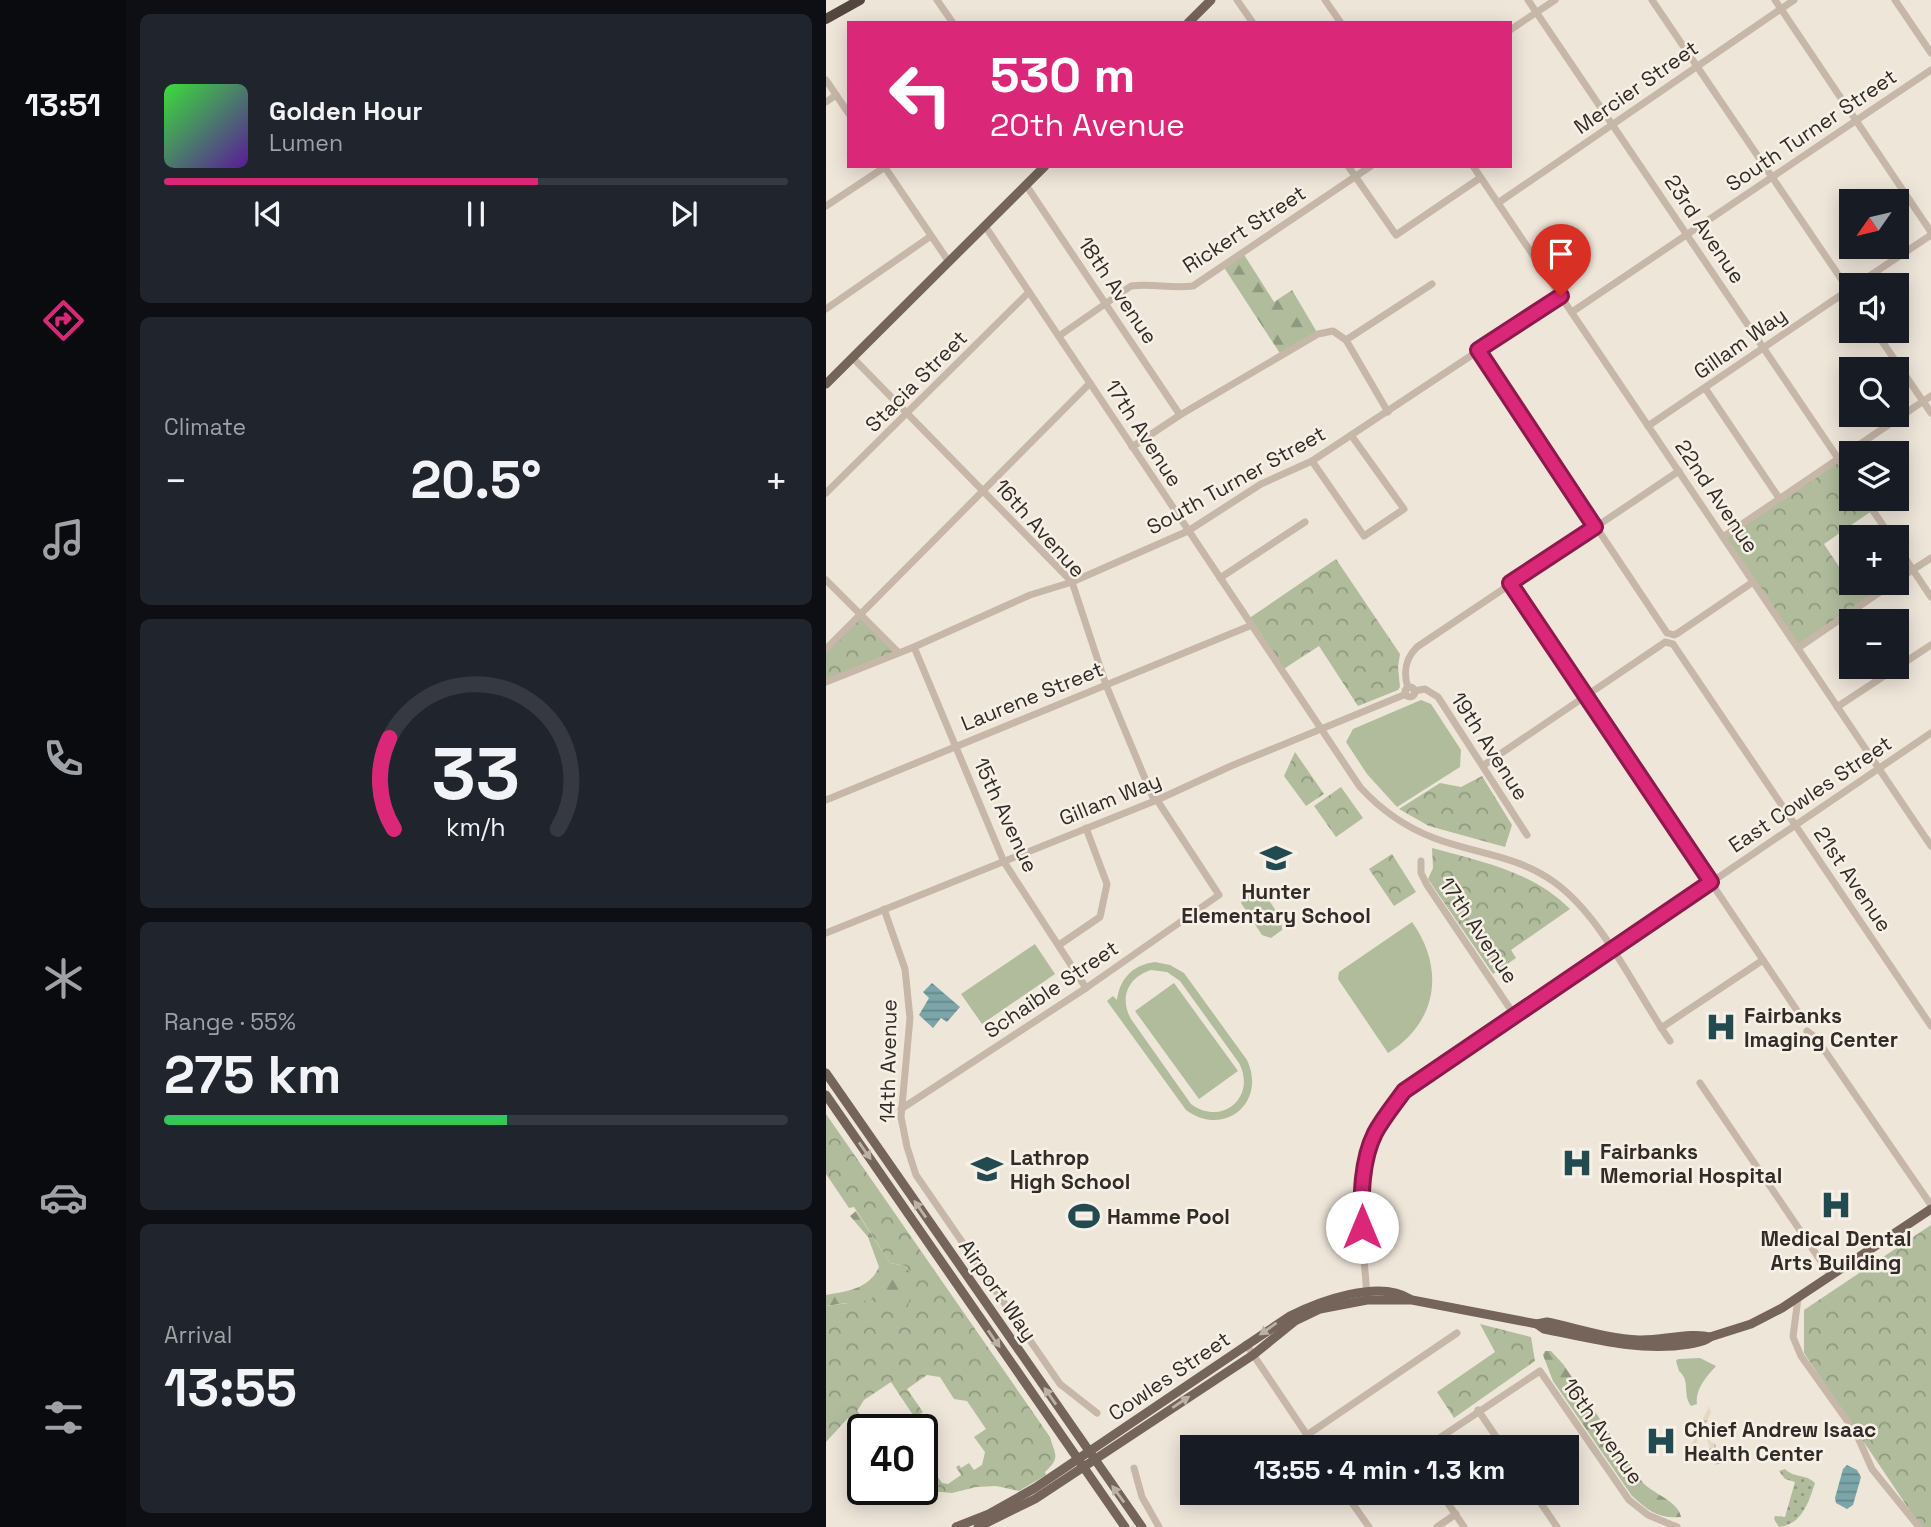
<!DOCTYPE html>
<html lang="en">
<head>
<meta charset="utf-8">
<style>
  :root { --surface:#171b24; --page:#20242c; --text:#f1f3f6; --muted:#9ea1a6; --line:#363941; --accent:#db2777 }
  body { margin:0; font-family:"Space Grotesk",sans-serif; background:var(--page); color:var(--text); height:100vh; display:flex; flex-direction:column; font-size:26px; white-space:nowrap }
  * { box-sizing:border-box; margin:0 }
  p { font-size:23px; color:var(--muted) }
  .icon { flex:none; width:38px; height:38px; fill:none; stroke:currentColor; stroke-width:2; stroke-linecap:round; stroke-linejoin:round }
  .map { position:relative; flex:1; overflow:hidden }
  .sheet { display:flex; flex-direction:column; gap:14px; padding:14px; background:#0d0f14; width:700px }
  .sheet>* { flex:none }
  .top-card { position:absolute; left:21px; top:21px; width:665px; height:147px; border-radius:0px; box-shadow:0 4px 18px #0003; background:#db2777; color:#fff; overflow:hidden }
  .needle { width:46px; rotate:236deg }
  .controls { position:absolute; left:1013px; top:189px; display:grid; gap:14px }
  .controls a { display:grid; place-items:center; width:70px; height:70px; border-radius:0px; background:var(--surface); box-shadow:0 4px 18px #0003; font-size:35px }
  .speed { position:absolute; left:21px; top:1414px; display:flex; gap:14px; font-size:35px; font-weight:700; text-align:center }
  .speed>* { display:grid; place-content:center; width:91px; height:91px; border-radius:50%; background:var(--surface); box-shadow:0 4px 18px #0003; line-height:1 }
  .speed .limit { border:4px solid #111; border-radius:10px; background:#fff; color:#111 }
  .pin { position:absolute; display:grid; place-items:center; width:60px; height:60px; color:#fff; margin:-72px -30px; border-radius:50% 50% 50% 0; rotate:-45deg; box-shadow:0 0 7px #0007 }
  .pin .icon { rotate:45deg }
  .me { position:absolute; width:77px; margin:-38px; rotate:0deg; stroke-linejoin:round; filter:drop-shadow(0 0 5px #0008) }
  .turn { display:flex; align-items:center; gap:24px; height:147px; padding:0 28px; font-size:32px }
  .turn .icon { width:91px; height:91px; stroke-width:2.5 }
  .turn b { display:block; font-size:49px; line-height:60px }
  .big { font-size:52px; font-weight:800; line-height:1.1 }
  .sheet .card { flex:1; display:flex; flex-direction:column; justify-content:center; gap:10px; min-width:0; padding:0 24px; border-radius:10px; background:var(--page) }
  .sheet .dial { align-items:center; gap:0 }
  .dial svg { height:182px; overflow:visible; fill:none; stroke:var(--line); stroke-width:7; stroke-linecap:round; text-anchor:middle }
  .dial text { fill:var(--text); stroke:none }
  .song { display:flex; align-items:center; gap:21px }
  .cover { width:84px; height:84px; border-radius:10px; background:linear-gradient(135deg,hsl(120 70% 55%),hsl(270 70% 35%)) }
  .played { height:7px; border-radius:4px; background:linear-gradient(90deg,var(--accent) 60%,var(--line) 60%) }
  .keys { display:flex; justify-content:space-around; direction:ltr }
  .heat { display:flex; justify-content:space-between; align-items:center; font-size:38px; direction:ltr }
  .charge { height:10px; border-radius:5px; background:linear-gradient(90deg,#34c759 55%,var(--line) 0) }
  .trip { position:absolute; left:354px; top:1435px; width:399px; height:70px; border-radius:0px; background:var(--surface); box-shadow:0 4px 18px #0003; font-weight:800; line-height:70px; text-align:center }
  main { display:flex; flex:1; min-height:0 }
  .tabs { display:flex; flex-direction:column; width:126px; justify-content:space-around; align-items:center; background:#090b0e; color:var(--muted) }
  .tabs .icon { width:49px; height:49px }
  .tabs .selected { color:var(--accent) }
  .tabs b { font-size:32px; color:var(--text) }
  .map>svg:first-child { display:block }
  .grass { fill:url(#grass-dots) }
  .forest { fill:url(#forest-firs) }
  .park { fill:url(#park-crowns) }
  .garden { fill:#b0bc9c; fill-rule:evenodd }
  .plaza { fill:url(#plaza-grid) }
  .water { fill:url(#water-rules) }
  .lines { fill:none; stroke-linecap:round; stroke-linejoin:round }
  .minor { stroke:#c6b7a8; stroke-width:7 }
  .major { stroke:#74645a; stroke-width:9 }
  .highway { stroke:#53463f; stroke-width:10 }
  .oneway { fill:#bcb1a7 }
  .route-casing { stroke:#8e194d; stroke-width:18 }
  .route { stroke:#db2777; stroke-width:12 }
  .labels { text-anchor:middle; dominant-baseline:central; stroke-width:5; stroke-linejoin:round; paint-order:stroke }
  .street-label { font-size:21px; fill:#332b27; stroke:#f7f0e6 }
  .poi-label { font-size:21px; font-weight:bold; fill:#332b27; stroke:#f7f0e6; text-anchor:start }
</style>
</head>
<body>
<main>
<nav class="tabs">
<b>13:51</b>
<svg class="icon selected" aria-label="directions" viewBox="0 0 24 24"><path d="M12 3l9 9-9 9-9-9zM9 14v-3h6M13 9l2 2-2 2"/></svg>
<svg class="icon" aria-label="music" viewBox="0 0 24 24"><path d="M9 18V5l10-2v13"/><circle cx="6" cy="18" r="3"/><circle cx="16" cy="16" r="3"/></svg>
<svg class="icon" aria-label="phone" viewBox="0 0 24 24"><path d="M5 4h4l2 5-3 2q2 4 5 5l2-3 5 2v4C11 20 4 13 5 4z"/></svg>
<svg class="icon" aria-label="climate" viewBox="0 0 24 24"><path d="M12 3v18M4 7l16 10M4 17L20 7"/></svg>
<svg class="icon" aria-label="car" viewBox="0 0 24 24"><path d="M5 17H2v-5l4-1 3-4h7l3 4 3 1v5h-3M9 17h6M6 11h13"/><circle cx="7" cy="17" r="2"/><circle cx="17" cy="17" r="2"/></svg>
<svg class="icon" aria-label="filters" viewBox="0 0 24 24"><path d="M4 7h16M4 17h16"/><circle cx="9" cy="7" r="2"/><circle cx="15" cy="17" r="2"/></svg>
</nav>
<section class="sheet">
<div class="card">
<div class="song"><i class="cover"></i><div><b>Golden Hour</b><p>Lumen</p></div></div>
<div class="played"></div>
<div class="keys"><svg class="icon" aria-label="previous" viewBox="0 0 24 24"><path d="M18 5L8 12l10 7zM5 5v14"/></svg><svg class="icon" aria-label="pause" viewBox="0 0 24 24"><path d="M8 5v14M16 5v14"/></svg><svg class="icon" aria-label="next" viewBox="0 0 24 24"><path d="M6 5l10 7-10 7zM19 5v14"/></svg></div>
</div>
<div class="card"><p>Climate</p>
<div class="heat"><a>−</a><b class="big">20.5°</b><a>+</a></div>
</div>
<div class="card dial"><svg viewBox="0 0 100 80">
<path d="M14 69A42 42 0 1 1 86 69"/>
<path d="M14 69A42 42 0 0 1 12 29" stroke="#db2777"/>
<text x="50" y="56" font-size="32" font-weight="700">33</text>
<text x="50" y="72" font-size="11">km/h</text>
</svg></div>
<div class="card"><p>Range · 55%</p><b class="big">275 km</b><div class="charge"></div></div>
<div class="card"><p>Arrival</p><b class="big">13:55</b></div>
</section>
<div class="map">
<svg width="1105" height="1527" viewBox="0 0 1105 1527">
  <defs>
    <pattern id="grass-dots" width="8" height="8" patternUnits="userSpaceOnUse" patternTransform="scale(1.75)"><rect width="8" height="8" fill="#b0bc9c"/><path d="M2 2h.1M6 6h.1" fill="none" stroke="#90997f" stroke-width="1.8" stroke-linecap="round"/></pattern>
    <pattern id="forest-firs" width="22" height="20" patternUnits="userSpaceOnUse" patternTransform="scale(1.75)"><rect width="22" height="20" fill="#b0bc9c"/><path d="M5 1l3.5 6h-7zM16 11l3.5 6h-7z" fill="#90997f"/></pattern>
    <pattern id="park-crowns" width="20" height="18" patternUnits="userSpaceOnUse" patternTransform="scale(1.75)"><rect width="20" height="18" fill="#b0bc9c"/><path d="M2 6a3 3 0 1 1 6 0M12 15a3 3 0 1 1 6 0" fill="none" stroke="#90997f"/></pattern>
    <pattern id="plaza-grid" width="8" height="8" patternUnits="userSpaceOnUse" patternTransform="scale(1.75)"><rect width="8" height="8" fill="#e5d8c3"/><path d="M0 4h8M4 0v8" fill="none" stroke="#c5baa8"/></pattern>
    <pattern id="water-rules" width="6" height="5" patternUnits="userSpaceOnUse" patternTransform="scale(1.75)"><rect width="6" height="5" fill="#7ca5a9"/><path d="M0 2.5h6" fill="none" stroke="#66878a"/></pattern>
  </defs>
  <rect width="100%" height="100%" fill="#efe6da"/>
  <!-- grass -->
  <path class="grass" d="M959,1469C967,1478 981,1474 989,1483C983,1501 976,1525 953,1527L948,1519L949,1516L959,1517L969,1482L959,1479L953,1471Z"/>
  <!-- forest -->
  <g class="forest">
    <polygon points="417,253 448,302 466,290 492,334 455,355 397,266"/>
    <path d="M30,1211L64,1263L80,1266L115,1329L20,1303L0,1306V1295C22,1291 43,1289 53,1267L42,1237L24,1216Z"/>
    <path d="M719,1351H725L737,1364L817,1483C828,1494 853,1502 855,1517C832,1519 823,1511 806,1496L727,1381L717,1355Z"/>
  </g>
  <!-- park -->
  <g class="park">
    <polygon points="1011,459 1025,479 1026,499 1039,499 1047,510 998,544 1020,577 1025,574 1026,583 1067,583 972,648 897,537"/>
    <polygon points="510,559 574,654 572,667 574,687 572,690 532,706 493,646 456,670 422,619"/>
    <polygon points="34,615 72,652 0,682 0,649"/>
    <polygon points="469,752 498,794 480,806 458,776"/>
    <polygon points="656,776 686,825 679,847 603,826 573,809 614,783 635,787"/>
    <polygon points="515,787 537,818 510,837 488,806"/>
    <path d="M606,848C656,862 706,871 744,909L685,950L690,958L667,974L602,879L607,868Z"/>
    <polygon points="566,854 590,892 568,906 543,869"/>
    <path d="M0,1114L224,1437C229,1455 235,1457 219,1472L220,1475L193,1491L170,1486L150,1487L126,1493L91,1490L96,1489V1477L107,1470L116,1483L122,1484L135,1475L130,1467L133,1465L135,1468L143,1463L148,1470L156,1465L159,1452L148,1437L160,1429L141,1401L128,1399L114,1377L101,1375L81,1389L97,1412L89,1418L65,1382L38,1400L31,1411L35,1415L26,1422L22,1418L0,1442V1306L59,1298L81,1309C86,1293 89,1280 80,1266L64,1263L28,1207L23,1208L0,1174Z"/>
    <polygon points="1105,1225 1105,1527 1095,1527 978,1353 978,1310"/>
    <polygon points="654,1324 705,1337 709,1361 628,1418 611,1392 669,1352"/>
  </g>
  <!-- garden -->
  <g class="garden">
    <polygon points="595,700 605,704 635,750 634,767 571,807 541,774 520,742 527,729"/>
    <path d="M427,888C439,890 457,918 456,930L445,938L436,935L415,903L417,895Z"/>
    <path d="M586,922C619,968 612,1022 562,1053L512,979L513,972Z"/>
    <polygon points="209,944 229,974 156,1024 135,994"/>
    <path d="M329,962L344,965L358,973L421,1060C441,1103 398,1138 360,1110L281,1001L287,996L291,1000C294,978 307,965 329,962ZM325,970L341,972L354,981L413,1063C431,1097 396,1127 365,1104L305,1019C293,998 302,977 325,970Z"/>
    <polygon points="348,983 412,1071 373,1099 309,1011"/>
    <path d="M874,1358L890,1366C881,1376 869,1389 871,1404L865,1406C856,1394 865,1381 853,1371L850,1361L852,1359Z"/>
  </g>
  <!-- plaza -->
  <polygon class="plaza" points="883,1407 885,1412 881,1422 881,1432 884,1441 890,1445 889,1451 909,1457 911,1451 922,1457 889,1465 890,1461 884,1455 880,1460 873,1460 873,1452 884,1449 879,1433 873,1437 869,1446 858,1454 869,1439 866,1429 859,1427 866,1428 875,1423"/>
  <!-- water -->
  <g class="water">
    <polygon points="106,983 134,1007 121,1022 115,1018 107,1028 93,1015 103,998 97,992"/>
    <polygon points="1021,1465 1031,1470 1035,1477 1027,1505 1021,1509 1010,1503 1009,1498 1017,1469"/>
  </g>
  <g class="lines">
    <!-- minor -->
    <g class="minor">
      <polyline points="111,0 127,23"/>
      <polyline points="411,0 427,23"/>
      <polyline points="499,0 515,23"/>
      <polyline points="702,0 1026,479"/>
      <polyline points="826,0 1026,295"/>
      <polyline points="949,0 1105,232"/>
      <polyline points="1069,0 1105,53"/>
      <polyline points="684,30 729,0"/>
      <polyline points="0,80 23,114"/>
      <polyline points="0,102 10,95"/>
      <polyline points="58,166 123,262"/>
      <polyline points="522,166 570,235 654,178"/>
      <polyline points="647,166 1105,846"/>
      <polyline points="200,185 354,415"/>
      <polyline points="672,203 968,0"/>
      <polyline points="0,206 59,167"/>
      <path d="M159,226L534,787C555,810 579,827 608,838C650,854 690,855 728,882C776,916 810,992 844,1041"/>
      <polyline points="1030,285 1105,235"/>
      <polyline points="0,309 105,236"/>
      <polyline points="746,312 1105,70"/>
      <polyline points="1049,331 1105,413"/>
      <path d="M233,336L305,286C327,283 344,289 367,286L545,166"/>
      <polyline points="520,340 606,284"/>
      <polyline points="652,350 841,633 848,635 852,633 927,582"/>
      <polyline points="27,358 246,582 280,685 328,800"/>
      <polyline points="879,388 953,498"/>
      <polyline points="822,426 1024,289"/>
      <polyline points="306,447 354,415 492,334 507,331 520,340 562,412"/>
      <polyline points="486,461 538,536 578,509 525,435"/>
      <polyline points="0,493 203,292"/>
      <polyline points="1039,499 1065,537"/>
      <polyline points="897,537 1105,396"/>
      <polyline points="1071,546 1105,597"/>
      <polyline points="394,578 479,522"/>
      <polyline points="0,580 72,652"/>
      <polyline points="1071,580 1105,558"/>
      <polyline points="684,583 974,1015"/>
      <polyline points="88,647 178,862 260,988"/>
      <polyline points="972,648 1067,583"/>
      <polyline points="0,649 264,383"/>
      <polyline points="0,682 88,647 204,595 246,582 362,531 435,484 486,461 735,296"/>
      <circle cx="584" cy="692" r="5"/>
      <path d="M582,688C577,672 579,659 591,647L853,471"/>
      <polyline points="588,691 599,689 612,697 701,835"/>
      <polyline points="1011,707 1105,645"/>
      <polyline points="658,765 835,645 839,642 847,644 1105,1026"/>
      <polyline points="0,800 426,625"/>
      <polyline points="595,861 595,873 601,885 689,1016"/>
      <polyline points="58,909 79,969 84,1018 75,1117 81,1147 90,1175 234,1384 271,1413"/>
      <polyline points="0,933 331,800 405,766 580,694"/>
      <polyline points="233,945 274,917 281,884 260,828"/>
      <polyline points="835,1028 937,960"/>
      <polyline points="981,1031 990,1038 1105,1205"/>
      <polyline points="874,1083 1005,1276"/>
      <polyline points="75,1109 260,988 393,895 331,800"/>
      <path d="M541,1297C538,1245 526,1185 548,1136C555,1120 568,1106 578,1091L1105,733"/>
      <polyline points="972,1298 967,1337 975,1356 1030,1433 1046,1469 1093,1527"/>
      <polyline points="420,1344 489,1447"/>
      <polyline points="652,1410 677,1447"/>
      <polyline points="481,1435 631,1333"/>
      <polyline points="600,1447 714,1371 803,1500 822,1515 851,1527"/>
      <polyline points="308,1468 316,1497 333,1527"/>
      <polyline points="519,1493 543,1527"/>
      <polyline points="615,1493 638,1527"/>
      <polyline points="708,1493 731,1527"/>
      <polyline points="611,1527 630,1514"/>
    </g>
    <!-- major -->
    <g class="major">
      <polyline points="362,23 385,0"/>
      <polyline points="0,384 219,166"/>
      <polyline points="0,1073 316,1527"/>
      <polyline points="0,1095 299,1527"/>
      <path d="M711,1324L718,1329C767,1339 814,1352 864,1344C872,1342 878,1342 884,1337L925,1324L956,1308L1105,1209"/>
      <path d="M130,1527L163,1514L209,1488L464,1316C494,1301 553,1279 584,1299"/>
      <path d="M152,1527L209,1499L427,1355L469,1321L494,1309L541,1300H586L711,1324L721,1322C750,1328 782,1339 813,1340C834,1341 865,1332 884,1337"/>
    </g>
    <!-- highway -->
    <polyline class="highway" points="0,19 34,0"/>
  </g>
  <!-- one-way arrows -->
  <defs><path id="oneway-solid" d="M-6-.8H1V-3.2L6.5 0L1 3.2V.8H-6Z" transform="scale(1.75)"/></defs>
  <g class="oneway">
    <use href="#oneway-solid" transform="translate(39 1151) rotate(55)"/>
    <use href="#oneway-solid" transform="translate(94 1209) rotate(-125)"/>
    <use href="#oneway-solid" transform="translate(442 1329) rotate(145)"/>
    <use href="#oneway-solid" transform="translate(168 1339) rotate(55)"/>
    <use href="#oneway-solid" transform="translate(224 1396) rotate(-125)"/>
    <use href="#oneway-solid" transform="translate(355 1402) rotate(-34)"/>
    <use href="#oneway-solid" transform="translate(292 1494) rotate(-126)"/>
  </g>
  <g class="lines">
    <defs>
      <path id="route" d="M536,1227C535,1197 535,1161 549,1133C557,1118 568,1105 578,1091L885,882L684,583L769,527L652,350L735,296"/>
    </defs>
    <!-- route casing -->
    <use href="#route" class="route-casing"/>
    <!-- route -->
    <use href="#route" class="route"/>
  </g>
  <!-- icons -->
  <defs>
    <symbol id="school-bare" viewBox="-9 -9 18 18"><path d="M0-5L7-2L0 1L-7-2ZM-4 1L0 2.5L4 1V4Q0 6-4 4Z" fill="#214b50" stroke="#f7f0e6" stroke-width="2.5" paint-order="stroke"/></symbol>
    <symbol id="hospital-bare" viewBox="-9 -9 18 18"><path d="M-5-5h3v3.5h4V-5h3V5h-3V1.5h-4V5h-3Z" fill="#214b50" stroke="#f7f0e6" stroke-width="2.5" paint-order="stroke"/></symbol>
    <symbol id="stadium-bare" viewBox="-9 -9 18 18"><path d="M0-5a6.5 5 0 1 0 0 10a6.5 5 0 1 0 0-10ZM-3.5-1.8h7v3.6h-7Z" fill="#214b50" stroke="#f7f0e6" stroke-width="2.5" paint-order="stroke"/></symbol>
  </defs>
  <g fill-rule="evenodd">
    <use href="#school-bare" x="428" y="836" width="44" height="44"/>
    <use href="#hospital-bare" x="873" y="1005" width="44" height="44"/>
    <use href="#hospital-bare" x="729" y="1141" width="44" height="44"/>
    <use href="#school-bare" x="139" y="1147" width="44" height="44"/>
    <use href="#hospital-bare" x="988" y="1183" width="44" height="44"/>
    <use href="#stadium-bare" x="236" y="1194" width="44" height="44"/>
    <use href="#hospital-bare" x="813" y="1419" width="44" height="44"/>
  </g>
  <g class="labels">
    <!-- street labels -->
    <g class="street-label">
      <text transform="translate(810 87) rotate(-35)">Mercier Street</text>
      <text transform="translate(985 130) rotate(-34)">South Turner Street</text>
      <text transform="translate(418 229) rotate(-33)">Rickert Street</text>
      <text transform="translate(879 229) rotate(56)">23rd Avenue</text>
      <text transform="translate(292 290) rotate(56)">18th Avenue</text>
      <text transform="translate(914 343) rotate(-35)">Gillam Way</text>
      <text transform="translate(90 381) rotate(-45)">Stacia Street</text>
      <text transform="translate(318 433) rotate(57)">17th Avenue</text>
      <text transform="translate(410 480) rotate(-29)">South Turner Street</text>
      <text transform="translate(891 496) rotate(56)">22nd Avenue</text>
      <text transform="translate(214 528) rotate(48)">16th Avenue</text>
      <text transform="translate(206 696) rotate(-22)">Laurene Street</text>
      <text transform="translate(664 746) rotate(57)">19th Avenue</text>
      <text transform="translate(984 794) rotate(-34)">East Cowles Street</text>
      <text transform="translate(284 799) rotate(-22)">Gillam Way</text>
      <text transform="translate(180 815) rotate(65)">15th Avenue</text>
      <text transform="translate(1027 879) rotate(56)">21st Avenue</text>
      <text transform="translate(653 930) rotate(56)">17th Avenue</text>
      <text transform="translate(225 989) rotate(-34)">Schaible Street</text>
      <text transform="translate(62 1061) rotate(-89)">14th Avenue</text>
      <text transform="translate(172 1290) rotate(55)">Airport Way</text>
      <text transform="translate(343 1376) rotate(-34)">Cowles Street</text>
      <text transform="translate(777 1431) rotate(55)">16th Avenue</text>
    </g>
    <!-- poi labels -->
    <g class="poi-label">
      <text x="450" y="891" text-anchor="middle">Hunter<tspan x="450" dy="24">Elementary School</tspan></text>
      <text x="918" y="1015">Fairbanks<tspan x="918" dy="24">Imaging Center</tspan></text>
      <text x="774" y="1151">Fairbanks<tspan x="774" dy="24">Memorial Hospital</tspan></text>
      <text x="184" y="1157">Lathrop<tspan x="184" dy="24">High School</tspan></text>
      <text x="281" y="1216">Hamme Pool</text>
      <text x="1010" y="1238" text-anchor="middle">Medical Dental<tspan x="1010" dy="24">Arts Building</tspan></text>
      <text x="858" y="1429">Chief Andrew Isaac<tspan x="858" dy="24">Health Center</tspan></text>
    </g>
  </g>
</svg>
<div class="controls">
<a><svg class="needle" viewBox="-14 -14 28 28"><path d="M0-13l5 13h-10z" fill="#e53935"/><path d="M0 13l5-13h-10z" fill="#9ea1a6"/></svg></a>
<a><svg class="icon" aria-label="sound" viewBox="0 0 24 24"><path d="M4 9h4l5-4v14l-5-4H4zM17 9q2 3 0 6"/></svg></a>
<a><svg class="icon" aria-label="search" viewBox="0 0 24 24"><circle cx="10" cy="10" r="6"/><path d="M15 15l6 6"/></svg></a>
<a><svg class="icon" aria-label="layers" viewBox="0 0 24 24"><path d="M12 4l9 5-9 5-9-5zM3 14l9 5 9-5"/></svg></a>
<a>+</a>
<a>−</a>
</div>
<div class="speed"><div class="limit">40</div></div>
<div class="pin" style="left:735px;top:296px;background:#d93025"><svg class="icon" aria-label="arrive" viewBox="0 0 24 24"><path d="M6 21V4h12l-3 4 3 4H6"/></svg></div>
<svg class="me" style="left:536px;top:1227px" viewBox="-20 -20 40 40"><circle r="19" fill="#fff"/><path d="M0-13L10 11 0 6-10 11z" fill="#db2777"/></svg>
<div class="trip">13:55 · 4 min · 1.3 km</div>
<div class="top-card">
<div class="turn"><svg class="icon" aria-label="left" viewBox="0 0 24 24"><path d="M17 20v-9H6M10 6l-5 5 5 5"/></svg><div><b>530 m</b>20th Avenue</div></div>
</div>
</div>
</main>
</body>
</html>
